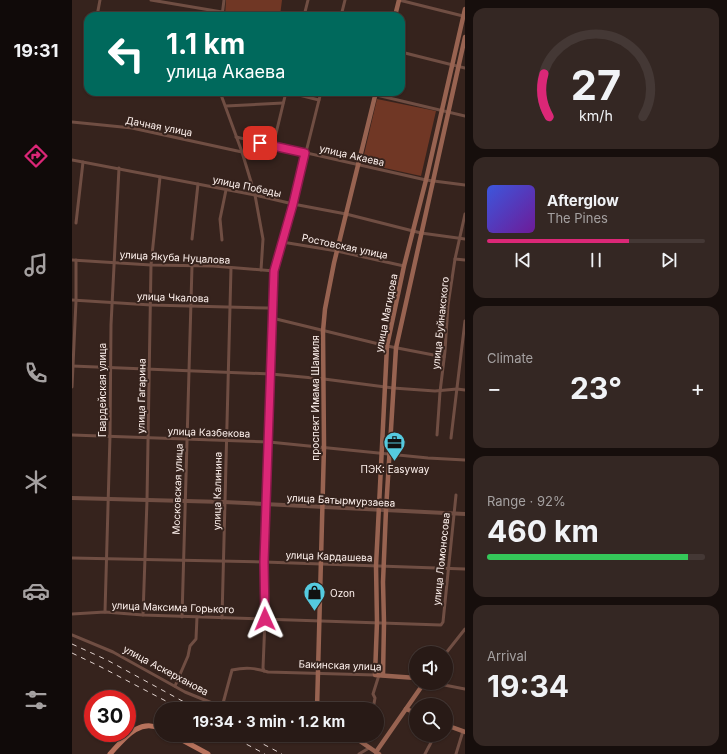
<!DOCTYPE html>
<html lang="en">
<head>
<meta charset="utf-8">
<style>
  :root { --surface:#281a16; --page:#342723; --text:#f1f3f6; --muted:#a5a1a1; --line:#443835; --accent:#db2777 }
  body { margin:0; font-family:Inter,sans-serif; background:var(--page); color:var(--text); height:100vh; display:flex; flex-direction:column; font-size:15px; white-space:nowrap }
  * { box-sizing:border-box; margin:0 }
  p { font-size:13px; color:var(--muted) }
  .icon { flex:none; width:22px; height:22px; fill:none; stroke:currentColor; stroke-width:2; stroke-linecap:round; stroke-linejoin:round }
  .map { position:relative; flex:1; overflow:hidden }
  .drawer { display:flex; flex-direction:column; gap:8px; padding:8px; background:#160e0c; width:262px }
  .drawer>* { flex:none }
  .hud { position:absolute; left:12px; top:12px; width:321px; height:84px; border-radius:12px; box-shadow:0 1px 3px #0004,0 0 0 1px var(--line); background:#00695c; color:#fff; overflow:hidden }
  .controls { position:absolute; left:337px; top:646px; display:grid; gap:8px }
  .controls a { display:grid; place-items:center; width:44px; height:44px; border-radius:50%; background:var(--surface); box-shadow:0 1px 3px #0004,0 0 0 1px var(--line); font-size:20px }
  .speed { position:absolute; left:12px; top:690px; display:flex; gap:8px; font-size:20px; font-weight:700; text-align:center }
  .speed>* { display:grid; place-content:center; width:52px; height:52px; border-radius:50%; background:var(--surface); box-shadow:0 1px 3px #0004,0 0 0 1px var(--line); line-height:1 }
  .speed .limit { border:6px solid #d22; background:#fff; color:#111 }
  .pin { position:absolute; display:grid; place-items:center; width:34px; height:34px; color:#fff; margin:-17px; border-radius:8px; box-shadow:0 2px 6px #0006 }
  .me { position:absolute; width:44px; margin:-22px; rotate:359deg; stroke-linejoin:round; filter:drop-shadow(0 0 3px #0008) }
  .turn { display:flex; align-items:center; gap:14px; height:84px; padding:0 16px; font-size:18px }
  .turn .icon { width:52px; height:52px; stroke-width:2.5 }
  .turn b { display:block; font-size:28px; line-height:34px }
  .big { font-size:30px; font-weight:700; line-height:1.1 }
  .drawer .widget { flex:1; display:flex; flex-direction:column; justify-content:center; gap:6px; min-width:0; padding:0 14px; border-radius:12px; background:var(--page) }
  .drawer .dial { align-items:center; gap:0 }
  .dial svg { height:104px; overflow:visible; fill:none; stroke:var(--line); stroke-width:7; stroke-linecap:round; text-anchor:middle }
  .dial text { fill:var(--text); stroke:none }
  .song { display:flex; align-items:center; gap:12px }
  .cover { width:48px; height:48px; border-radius:6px; background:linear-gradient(135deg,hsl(230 70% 55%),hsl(280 70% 35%)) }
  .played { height:4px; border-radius:2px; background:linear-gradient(90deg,var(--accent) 65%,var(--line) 65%) }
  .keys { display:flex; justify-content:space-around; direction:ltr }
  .heat { display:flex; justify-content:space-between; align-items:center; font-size:22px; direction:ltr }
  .charge { height:6px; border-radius:3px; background:linear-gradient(90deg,#34c759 92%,var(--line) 0) }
  .trip { position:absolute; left:82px; top:702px; width:230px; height:40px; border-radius:20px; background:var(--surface); box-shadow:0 1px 3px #0004,0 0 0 1px var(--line); font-weight:700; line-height:40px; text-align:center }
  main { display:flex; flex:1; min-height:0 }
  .menu { display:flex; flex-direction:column; width:72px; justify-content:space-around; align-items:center; background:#100a09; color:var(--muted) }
  .menu .icon { width:28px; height:28px }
  .menu .selected { color:var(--accent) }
  .menu b { font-size:18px; color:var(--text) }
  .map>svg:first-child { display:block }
  .green { fill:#703725 }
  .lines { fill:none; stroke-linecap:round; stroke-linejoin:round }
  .minor { stroke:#704e43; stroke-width:3 }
  .tertiary { stroke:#704e43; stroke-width:4 }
  .secondary { stroke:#986351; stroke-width:4.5 }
  .primary { stroke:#b7725c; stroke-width:5 }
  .rail { stroke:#dfd1cd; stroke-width:1; stroke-dasharray:5 5; stroke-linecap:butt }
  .route-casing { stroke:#8e194d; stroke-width:10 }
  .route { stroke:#db2777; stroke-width:7 }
  .labels { text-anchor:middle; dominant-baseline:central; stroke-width:4; stroke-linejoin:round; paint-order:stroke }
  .street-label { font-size:10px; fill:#fef1ed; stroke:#36231d }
  .poi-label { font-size:10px; fill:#fef1ed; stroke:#36231d }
</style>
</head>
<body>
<main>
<nav class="menu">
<b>19:31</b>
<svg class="icon selected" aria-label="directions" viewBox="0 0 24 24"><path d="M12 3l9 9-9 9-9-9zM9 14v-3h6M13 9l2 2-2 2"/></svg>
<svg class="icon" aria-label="music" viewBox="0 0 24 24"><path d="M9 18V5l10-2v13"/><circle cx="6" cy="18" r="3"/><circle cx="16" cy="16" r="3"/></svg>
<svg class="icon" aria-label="phone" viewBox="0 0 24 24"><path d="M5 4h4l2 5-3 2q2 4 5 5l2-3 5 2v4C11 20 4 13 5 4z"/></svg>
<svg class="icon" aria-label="climate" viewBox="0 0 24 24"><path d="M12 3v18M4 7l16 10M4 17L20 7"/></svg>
<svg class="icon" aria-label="car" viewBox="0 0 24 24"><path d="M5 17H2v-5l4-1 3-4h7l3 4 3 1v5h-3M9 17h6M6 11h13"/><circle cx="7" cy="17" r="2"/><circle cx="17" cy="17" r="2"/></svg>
<svg class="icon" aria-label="filters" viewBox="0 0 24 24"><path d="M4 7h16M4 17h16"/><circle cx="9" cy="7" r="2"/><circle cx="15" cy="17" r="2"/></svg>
</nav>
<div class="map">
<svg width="393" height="754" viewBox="0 0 393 754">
  <rect width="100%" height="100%" fill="#36231d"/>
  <!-- green -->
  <g class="green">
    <polygon points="154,0 210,0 208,16 153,16"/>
    <polygon points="305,99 364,111 349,176 290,163"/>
  </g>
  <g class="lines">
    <!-- minor -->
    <g class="minor">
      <polyline points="79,0 150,12"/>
      <polyline points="327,0 391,16"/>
      <polyline points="25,16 28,0"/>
      <polyline points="150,16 152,0"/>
      <polyline points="232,16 236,0"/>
      <polyline points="269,16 273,0"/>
      <polyline points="329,52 393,68"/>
      <polyline points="148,92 170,152 183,195 191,239 189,270"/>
      <polyline points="215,92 247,100"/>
      <polyline points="292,92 393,116"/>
      <polyline points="154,106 211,103"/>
      <polyline points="0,122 60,128 170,152"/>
      <polyline points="164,137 354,180 393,185"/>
      <polyline points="201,146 214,92"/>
      <polyline points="0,160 183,195 221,204 274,214 349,233 393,239"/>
      <polyline points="4,223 11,162"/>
      <polyline points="120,239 126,184"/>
      <polyline points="150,240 148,219 154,190"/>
      <polyline points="210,242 265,251 332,266"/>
      <polyline points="383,259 393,260"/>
      <polyline points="0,260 79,265 141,266 202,271"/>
      <polyline points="0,300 79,305 196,308 200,310"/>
      <polyline points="200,318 315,346 372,357"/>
      <polyline points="0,366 199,374 252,379 321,388 363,391 385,389 393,390"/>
      <polyline points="0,387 4,301 4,260"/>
      <polyline points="0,435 197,442 356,458 393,460"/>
      <polyline points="365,435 368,392 373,351 376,305 383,259 393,214"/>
      <polyline points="379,438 393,321"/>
      <polyline points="0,558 192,562 393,569"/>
      <polyline points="33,612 38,436 39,325 47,168"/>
      <polyline points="0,614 33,612 71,615 369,625 371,622 384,495"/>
      <polyline points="71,615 75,500 79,265 88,177"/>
      <polyline points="110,617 120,266"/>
      <polyline points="150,618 159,268"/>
      <path d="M0,635L41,652L113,692L150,707L160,670C174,667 183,668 196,672L303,675"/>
      <polyline points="374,653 393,629"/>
      <polyline points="192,671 191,668 193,619 192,562 202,271 221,204 249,92"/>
      <polyline points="362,683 393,689"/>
      <polyline points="103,686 116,656 118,646 124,639 125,617"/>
      <polyline points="301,709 303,698 301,694 307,675"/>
      <polyline points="292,744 297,735"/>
      <polyline points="287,754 297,748"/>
      <polyline points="353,754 363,735"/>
      <polyline points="384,754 391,731"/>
    </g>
    <!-- tertiary -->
    <polyline class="tertiary" points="0,498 152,502 393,514"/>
    <!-- secondary -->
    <g class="secondary">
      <polyline points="323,16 327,0"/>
      <polyline points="311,675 312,623 311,582 314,510 324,348 393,37"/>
      <polyline points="344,678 303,675 305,622 304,566 315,346 332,266 354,180 393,9"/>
      <polyline points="245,709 252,447 251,331 253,309 262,263 304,92"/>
      <polyline points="334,709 344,713"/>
      <polyline points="374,725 393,732"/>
      <polyline points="279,735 307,754"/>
      <polyline points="304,752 352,683"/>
    </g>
    <!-- primary -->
    <g class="primary">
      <polyline points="101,735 136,754"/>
      <path d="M38,754C51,740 67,717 89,729"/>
    </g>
    <!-- rail -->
    <g class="rail">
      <polyline points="0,644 35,660 125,709"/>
      <polyline points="0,653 29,667 109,709"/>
      <polyline points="147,735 162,741"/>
      <polyline points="157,735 193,754"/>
      <polyline points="174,735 210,754"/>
    </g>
  </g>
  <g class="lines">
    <defs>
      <polyline id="route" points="188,143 233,153 221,204 202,271 192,562 193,619"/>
    </defs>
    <!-- route casing -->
    <use href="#route" class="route-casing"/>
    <!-- route -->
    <use href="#route" class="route"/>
  </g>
  <!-- icons -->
  <defs>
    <symbol id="office-pin" viewBox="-11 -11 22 30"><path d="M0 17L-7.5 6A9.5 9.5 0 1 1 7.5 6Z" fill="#55cadf" stroke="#36231d"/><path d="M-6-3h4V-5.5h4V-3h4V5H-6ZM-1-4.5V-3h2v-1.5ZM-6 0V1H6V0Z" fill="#111"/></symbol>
    <symbol id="shop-pin" viewBox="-11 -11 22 30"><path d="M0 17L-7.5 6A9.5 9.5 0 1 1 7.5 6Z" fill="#55cadf" stroke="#36231d"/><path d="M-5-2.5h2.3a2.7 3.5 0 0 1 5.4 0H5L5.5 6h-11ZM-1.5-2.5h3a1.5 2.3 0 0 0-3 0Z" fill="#111"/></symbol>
  </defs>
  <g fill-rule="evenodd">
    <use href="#office-pin" x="310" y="430" width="25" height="34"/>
    <use href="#shop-pin" x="230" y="580" width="25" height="34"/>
  </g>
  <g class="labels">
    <!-- street labels -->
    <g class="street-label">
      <text transform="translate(87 126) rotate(11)">Дачная улица</text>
      <text transform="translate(280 155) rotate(13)">улица Акаева</text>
      <text transform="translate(175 186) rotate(12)">улица Победы</text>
      <text transform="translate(273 246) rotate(12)">Ростовская улица</text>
      <text transform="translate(103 257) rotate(3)">улица Якуба Нуцалова</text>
      <text transform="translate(101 297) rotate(2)">улица Чкалова</text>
      <text transform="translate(314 313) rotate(-79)">улица Магидова</text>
      <text transform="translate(368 323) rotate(-84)">улица Буйнакского</text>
      <text transform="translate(30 390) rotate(-90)">Гвардейская улица</text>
      <text transform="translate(69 396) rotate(-89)">улица Гагарина</text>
      <text transform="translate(243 398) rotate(-90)">проспект Имама Шамиля</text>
      <text transform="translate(137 432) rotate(2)">улица Казбекова</text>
      <text transform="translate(105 489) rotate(-88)">Московская улица</text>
      <text transform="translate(145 491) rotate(-89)">улица Калинина</text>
      <text transform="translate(269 500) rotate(3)">улица Батырмурзаева</text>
      <text transform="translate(257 556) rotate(2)">улица Кардашева</text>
      <text transform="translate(369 559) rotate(-84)">улица Ломоносова</text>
      <text transform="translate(101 607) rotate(2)">улица Максима Горького</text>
      <text transform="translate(268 665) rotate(2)">Бакинская улица</text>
      <text transform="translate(94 670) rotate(28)">улица Аскерханова</text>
    </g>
    <!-- poi labels -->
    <g class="poi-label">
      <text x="323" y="469">ПЭК: Easyway</text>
      <text x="258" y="593" text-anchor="start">Ozon</text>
    </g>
  </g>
</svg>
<div class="controls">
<a><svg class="icon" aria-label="sound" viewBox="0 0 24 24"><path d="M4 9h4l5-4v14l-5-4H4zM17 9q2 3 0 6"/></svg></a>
<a><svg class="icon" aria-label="search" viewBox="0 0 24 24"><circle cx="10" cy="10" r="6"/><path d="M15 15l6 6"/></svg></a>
</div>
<div class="speed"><div class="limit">30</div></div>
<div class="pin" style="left:188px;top:143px;background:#d93025"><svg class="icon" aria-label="arrive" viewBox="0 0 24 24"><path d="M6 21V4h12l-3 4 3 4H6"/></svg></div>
<svg class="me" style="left:193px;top:619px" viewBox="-20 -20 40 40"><path d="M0-17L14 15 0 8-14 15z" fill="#db2777" stroke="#fff" stroke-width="4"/></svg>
<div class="trip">19:34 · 3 min · 1.2 km</div>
<div class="hud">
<div class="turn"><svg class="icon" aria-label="left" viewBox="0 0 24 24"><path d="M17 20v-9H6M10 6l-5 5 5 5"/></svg><div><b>1.1 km</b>улица Акаева</div></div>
</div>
</div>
<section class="drawer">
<div class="widget dial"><svg viewBox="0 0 100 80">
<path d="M14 69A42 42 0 1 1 86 69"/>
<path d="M14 69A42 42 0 0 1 10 36" stroke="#db2777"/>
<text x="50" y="56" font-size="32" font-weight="700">27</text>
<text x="50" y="72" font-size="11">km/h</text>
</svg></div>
<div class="widget">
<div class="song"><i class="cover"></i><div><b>Afterglow</b><p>The Pines</p></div></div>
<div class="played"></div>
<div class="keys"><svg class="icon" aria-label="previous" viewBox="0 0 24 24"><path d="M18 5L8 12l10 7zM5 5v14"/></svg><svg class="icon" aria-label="pause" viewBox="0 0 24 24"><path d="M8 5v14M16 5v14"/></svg><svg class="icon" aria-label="next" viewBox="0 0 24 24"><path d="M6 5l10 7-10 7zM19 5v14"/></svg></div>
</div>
<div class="widget"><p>Climate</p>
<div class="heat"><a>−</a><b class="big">23°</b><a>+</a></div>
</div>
<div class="widget"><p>Range · 92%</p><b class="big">460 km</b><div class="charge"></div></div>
<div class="widget"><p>Arrival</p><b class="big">19:34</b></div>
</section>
</main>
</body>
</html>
